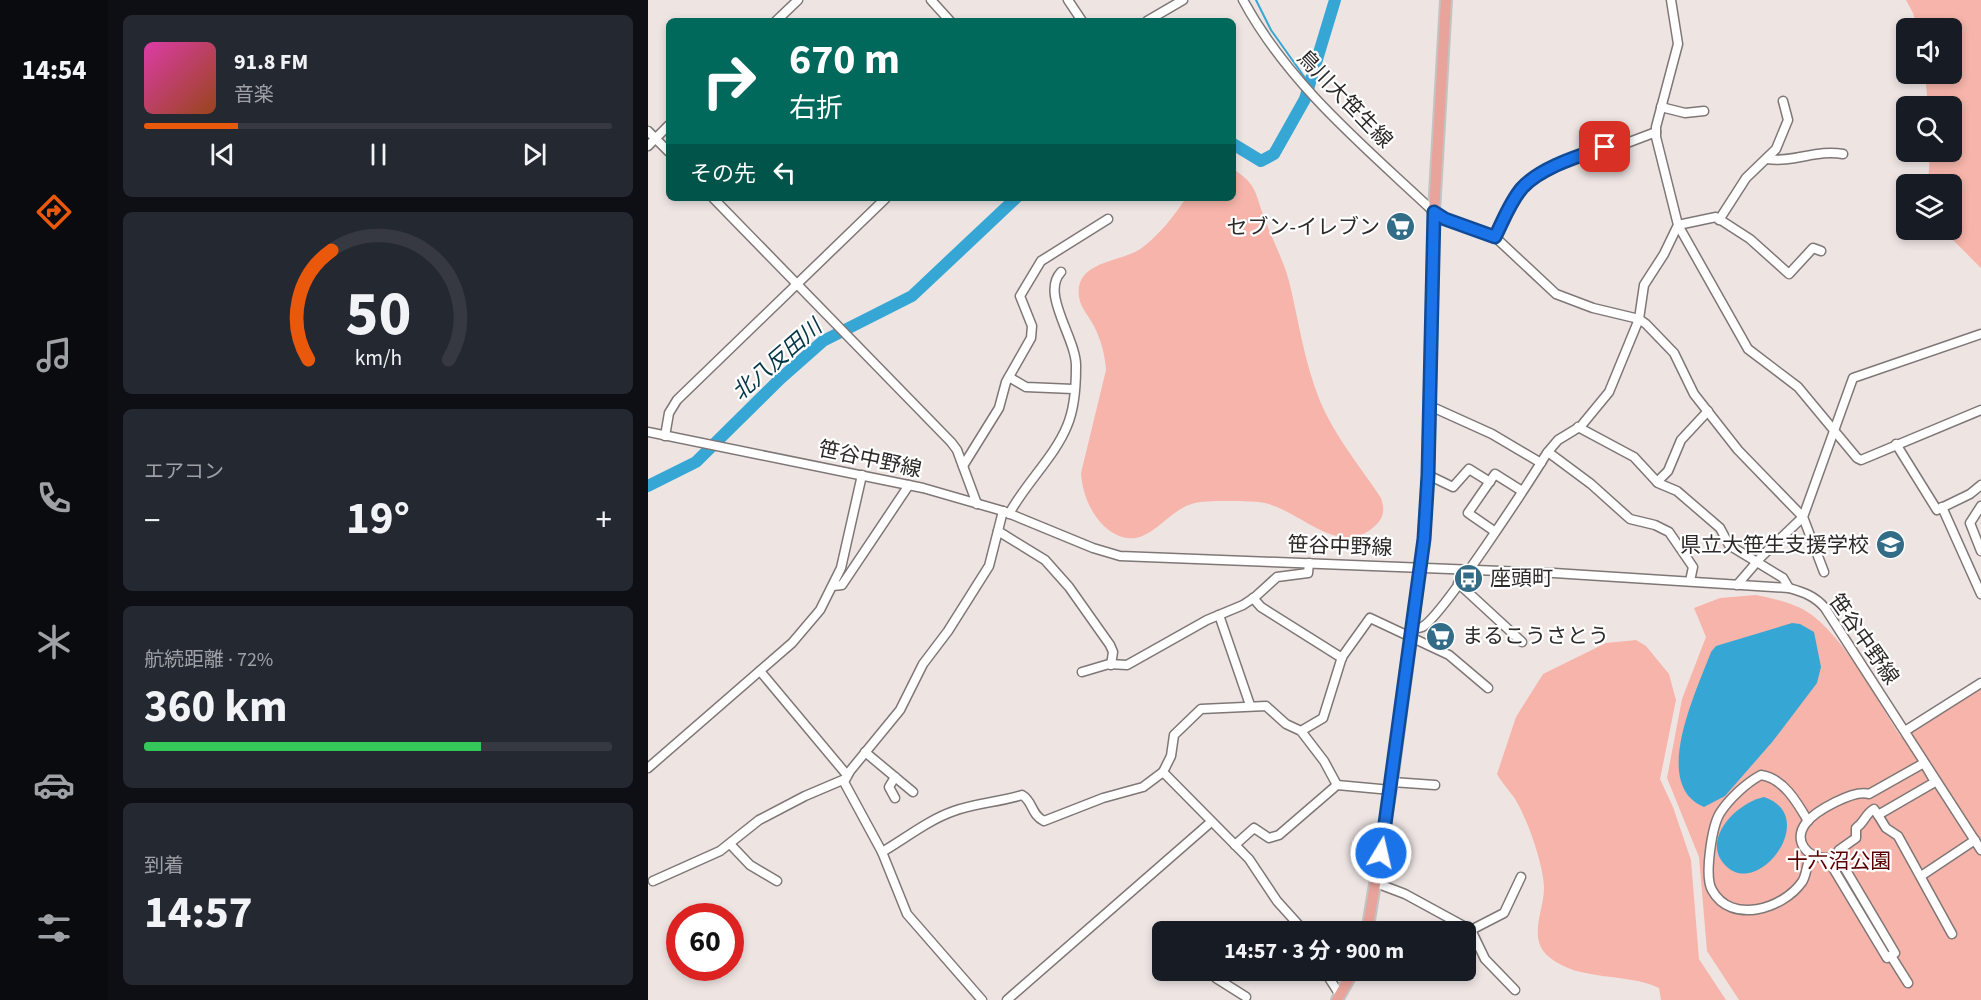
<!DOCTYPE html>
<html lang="ja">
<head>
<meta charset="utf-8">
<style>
  :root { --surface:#171b24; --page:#242831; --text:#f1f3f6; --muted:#9ea1a6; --line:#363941; --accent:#ea580c }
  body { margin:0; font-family:"Source Sans 3","Noto Sans JP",sans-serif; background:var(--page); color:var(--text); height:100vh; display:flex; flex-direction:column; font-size:22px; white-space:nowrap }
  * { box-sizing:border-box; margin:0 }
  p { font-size:20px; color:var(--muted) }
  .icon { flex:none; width:33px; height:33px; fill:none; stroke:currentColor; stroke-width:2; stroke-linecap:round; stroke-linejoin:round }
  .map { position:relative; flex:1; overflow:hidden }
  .sheet { display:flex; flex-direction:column; gap:15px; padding:15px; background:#0d0f14; width:540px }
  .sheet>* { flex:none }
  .hud { position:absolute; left:18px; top:18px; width:570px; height:183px; border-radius:9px; box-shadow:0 3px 9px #0003; background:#00695c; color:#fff; overflow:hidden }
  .controls { position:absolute; left:1248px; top:18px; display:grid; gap:12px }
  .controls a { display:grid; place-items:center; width:66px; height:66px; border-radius:9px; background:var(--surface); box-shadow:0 3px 9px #0003; font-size:30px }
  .speed { position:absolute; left:18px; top:903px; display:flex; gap:12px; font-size:30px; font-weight:700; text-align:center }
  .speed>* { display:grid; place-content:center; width:78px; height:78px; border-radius:50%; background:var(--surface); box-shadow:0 3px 9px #0003; line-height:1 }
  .speed .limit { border:9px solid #d22; background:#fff; color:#111 }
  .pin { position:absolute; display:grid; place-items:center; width:51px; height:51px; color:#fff; margin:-26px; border-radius:12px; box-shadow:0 3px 9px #0006 }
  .me { position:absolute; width:66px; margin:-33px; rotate:9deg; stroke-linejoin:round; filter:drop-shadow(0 0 4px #0008) }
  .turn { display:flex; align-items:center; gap:21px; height:126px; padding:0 24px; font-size:27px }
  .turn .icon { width:78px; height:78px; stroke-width:2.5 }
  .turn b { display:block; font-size:42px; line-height:51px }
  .then { display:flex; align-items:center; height:57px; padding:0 24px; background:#0003; gap:12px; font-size:22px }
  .big { font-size:45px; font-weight:700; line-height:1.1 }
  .sheet .card { flex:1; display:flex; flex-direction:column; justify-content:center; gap:9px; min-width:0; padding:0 21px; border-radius:9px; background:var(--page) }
  .sheet .dial { align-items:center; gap:0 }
  .dial svg { height:156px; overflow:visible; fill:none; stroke:var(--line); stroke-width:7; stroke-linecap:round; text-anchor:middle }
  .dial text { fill:var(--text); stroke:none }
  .song { display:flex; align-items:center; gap:18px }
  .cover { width:72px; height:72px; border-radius:9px; background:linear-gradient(135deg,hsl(320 70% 55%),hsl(20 70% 35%)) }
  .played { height:6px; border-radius:3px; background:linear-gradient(90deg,var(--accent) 20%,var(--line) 20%) }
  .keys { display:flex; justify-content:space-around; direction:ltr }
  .heat { display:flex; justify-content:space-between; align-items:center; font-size:33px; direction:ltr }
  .charge { height:9px; border-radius:4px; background:linear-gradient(90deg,#34c759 72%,var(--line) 0) }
  .trip { position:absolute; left:504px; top:921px; width:324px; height:60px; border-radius:9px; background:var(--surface); box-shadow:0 3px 9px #0003; font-weight:700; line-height:60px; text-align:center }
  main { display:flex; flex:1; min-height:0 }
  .menu { display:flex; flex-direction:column; width:108px; justify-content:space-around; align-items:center; background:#090b0e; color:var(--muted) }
  .menu .icon { width:42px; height:42px }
  .menu .on { color:var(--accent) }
  .menu b { font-size:27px; color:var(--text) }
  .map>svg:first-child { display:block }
  .green { fill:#f6b4aa }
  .water { fill:#36a7d5 }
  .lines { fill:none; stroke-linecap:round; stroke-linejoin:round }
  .stream { stroke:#36a7d5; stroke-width:2 }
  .river { stroke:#36a7d5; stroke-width:12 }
  .minor-casing { stroke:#7f7776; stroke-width:11 }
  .major-casing { stroke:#c4c3c3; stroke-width:14 }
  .minor { stroke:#fff; stroke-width:8 }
  .major { stroke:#e8a39b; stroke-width:10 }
  .route-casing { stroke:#114b97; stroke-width:15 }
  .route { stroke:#1a73e8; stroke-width:10 }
  .labels { text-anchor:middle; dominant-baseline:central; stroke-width:4.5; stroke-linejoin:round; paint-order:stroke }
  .street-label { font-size:21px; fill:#2d2929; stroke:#fff }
  .poi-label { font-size:21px; fill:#2d2929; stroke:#fff; text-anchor:end }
  .park-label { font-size:21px; fill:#590001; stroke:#fff }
  .water-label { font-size:22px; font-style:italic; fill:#023548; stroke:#fff }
</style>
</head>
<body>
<main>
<nav class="menu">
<b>14:54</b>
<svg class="icon on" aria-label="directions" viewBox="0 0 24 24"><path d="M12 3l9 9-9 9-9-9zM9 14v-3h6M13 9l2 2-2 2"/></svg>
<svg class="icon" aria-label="music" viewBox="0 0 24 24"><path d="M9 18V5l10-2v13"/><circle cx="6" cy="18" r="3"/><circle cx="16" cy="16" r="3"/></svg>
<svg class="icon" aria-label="phone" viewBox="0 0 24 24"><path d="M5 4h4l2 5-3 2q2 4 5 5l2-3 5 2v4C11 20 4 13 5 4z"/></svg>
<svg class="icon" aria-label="climate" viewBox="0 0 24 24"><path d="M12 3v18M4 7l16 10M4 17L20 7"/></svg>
<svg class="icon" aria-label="car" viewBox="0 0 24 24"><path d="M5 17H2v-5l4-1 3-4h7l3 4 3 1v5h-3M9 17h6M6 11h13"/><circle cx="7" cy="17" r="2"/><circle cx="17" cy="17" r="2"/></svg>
<svg class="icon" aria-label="filters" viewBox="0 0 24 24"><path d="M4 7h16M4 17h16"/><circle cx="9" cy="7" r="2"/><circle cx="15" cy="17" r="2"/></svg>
</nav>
<section class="sheet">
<div class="card">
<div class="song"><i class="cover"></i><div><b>91.8 FM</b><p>音楽</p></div></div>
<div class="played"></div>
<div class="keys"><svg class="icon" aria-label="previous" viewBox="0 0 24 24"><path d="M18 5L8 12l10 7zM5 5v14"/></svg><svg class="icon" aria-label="pause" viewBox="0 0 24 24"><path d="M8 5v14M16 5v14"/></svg><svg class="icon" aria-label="next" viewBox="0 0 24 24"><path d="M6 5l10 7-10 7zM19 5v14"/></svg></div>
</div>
<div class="card dial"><svg viewBox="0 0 100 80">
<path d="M14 69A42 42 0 1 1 86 69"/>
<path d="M14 69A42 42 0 0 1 26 13" stroke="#ea580c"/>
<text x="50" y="56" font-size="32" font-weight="700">50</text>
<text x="50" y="72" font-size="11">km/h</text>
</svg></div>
<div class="card"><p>エアコン</p>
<div class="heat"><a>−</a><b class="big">19°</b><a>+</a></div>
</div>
<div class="card"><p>航続距離 · 72%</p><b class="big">360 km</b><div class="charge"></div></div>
<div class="card"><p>到着</p><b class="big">14:57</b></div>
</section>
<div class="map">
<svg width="1333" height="1000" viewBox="0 0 1333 1000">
  <rect width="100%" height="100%" fill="#eee5e3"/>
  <!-- green -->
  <g class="green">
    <polygon points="1258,0 1333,0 1333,268 1295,230 1304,230 1304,184 1280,184 1282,152 1304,152 1304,106 1280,106 1277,74 1304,74 1304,28 1269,28 1265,13"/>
    <path d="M585,169C609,184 607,193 616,217C624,239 635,259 641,281C651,322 656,362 672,401C687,437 712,466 733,498C737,510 736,518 727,526C689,561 649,505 610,502C599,501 556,500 547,503C518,509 500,552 467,534C446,523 434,495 433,473L458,370C457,355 453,340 446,326C441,316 433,309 431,297C426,259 476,263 495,247C513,233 525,217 538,198H585Z"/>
    <path d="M1108,595C1127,599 1148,603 1164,615C1200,643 1228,699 1253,737L1333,688V1000H1091L1059,951L1051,857L1019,778L1034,699L1058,637L1046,608L1072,598Z"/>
    <path d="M988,640L998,646L1021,674L1028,700L1012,779L1025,807L1043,860L1051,959L1078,1000H1013L1011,988C977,972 931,982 901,957C879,939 896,911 896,888C896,866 878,814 865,796C860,789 854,783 849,774L868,717L895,674L958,643Z"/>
  </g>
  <!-- water -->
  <g class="water">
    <path d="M1144,623L1152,624L1166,632L1173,667L1169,683L1125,741L1077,796L1056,807C1002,785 1049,690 1063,652L1068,646Z"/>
    <path d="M1116,797C1172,816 1112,897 1079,867C1050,840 1090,802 1116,797Z"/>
  </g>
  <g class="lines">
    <!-- stream -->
    <polyline class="stream" points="608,0 623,30 662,85"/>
    <!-- river -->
    <g class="river">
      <polyline points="585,144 613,161 626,154 657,99 687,0"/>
      <polyline points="0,486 48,462 132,379 175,341 264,296 368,198"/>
    </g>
    <defs>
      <g id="minor">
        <polyline points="283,0 302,21"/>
        <polyline points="420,0 434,21"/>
        <path d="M595,0C641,85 717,147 786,212L797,219L847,237L908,294L945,308L991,319L998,324L1026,353L1046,394L1090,450L1155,517L1176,572"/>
        <polyline points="128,21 150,0"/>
        <polyline points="499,21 535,0"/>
        <polyline points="1013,107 1037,113 1056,111"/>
        <polyline points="0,131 21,152"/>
        <polyline points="0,146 21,125"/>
        <path d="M1119,159C1146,163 1169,149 1195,154"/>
        <polyline points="65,198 303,442 309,450 329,504"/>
        <polyline points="1071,220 1098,178 1128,149 1140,120 1135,101"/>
        <polyline points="847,237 865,201 879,183 910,166 944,151 971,146 1008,132"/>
        <polyline points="1173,251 1165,248 1141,274 1102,239 1068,217 1030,225 1100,349 1150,387 1209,458 1213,460 1333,410"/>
        <polyline points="361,377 378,387 425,389"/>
        <polyline points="782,406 844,434 893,463"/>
        <polyline points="930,427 986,457 1010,483 1029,491 1072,528 1081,545 1135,578 1141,588"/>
        <path d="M0,432L275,488L355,511L445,548L472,556L906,573L1141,588C1155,592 1167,596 1177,608L1333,850"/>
        <polyline points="17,436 21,413 29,400 238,198"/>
        <polyline points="1248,444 1289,510 1322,494 1333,485"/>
        <polyline points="900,452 943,484 982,519 1007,525 1021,532 1045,567 1042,581"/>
        <polyline points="315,466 351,408 358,382 383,338 384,326 372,296 393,261 460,219"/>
        <polyline points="780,475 805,487 821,469 842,482"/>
        <polyline points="1009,482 1020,471 1033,440 1060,411"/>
        <polyline points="1333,506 1322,523 1333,551"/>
        <polyline points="1294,507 1333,594"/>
        <path d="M361,514C377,484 407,456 419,426C426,410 428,384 428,367C429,339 392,294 413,272"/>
        <polyline points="350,531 397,560 421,587 462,645 465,652 463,665"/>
        <polyline points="846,531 820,513 847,474 874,491"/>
        <polyline points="810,583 874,642"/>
        <polyline points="1089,585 1114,556 1155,517 1205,378 1333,334"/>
        <polyline points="185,586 194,585 261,485"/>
        <polyline points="605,598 613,607 694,658"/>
        <polyline points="571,615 602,705"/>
        <path d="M764,629C768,628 771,628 774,627C793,618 883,479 899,453L910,440L933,426L961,392L991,319L996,285L1016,254L1030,225L1008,137V127L1030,44L1023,0"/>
        <polyline points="112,671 199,775"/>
        <polyline points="434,672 461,664 479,665 559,620 595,605 607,597 629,577 660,573 661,563"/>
        <polyline points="653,731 675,718 694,657 722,618 801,655 840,688"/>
        <polyline points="1257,731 1333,683"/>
        <polyline points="217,752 265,792"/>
        <path d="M1276,763L1287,782L1230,815L1226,809C1217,814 1217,822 1208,828V838L1191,850L1189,855L1247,953L1239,958L1179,858C1160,859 1144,841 1158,823C1167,811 1206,789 1221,794Z"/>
        <polyline points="0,768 144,643 172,610 193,568 214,475"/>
        <polyline points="515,772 523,756 526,735 553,709 618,706 638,724 653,731 676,761 689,785 631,835 621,838 606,828 587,845"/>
        <polyline points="247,777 241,787 247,798"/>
        <polyline points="744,782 787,785"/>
        <polyline points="689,785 743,790"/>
        <polyline points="1230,815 1238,828 1250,836 1304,934"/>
        <path d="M1160,821C1149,802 1135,778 1113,775C1098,783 1081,799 1072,813C1064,826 1056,876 1064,890C1083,925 1135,909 1154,882C1159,875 1158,864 1163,856"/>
        <polyline points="82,844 102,865 129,881"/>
        <path d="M234,852C258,838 280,820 306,811C328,803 352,802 374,795C385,801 383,815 396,821L455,798L495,787L515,772L601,859L629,901L657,932"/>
        <polyline points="1273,876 1327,840"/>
        <polyline points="5,881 72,851 111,820 157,796 197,779"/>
        <polyline points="728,883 757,894 823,930 856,913 873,877"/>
        <polyline points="823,930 837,959 867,990"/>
        <polyline points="1243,956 1260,983"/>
        <polyline points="676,970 692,995"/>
        <polyline points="568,978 598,997"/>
        <polyline points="334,1000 259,914 234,852 196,782 202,771 252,710 275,664 300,631 341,566 355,511"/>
        <polyline points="359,1000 563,822"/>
      </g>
      <g id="major">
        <polyline points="719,932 744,782 776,539 780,475 786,212 798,0"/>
        <polyline points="689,1000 706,970"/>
      </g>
    </defs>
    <!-- minor casing -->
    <use href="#minor" class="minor-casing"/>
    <!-- major casing -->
    <use href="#major" class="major-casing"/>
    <!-- minor -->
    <use href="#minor" class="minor"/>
    <!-- major -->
    <use href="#major" class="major"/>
  </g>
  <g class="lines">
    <defs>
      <path id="route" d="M733,853L776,539L780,475L786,212L797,219L847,237C855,221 862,202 874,188C893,167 931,156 957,147"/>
    </defs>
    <!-- route casing -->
    <use href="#route" class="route-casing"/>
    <!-- route -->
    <use href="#route" class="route"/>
  </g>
  <!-- icons -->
  <defs>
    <symbol id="supermarket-disc" viewBox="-11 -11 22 22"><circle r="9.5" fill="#336c86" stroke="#fff"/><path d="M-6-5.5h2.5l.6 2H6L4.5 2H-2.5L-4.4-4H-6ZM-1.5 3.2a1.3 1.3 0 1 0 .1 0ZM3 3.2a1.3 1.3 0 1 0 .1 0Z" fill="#fff"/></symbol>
    <symbol id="school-disc" viewBox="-11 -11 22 22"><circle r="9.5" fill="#336c86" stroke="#fff"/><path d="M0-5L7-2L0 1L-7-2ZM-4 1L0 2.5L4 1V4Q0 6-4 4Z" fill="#fff"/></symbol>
    <symbol id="bus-disc" viewBox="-11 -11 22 22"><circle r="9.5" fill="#336c86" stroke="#fff"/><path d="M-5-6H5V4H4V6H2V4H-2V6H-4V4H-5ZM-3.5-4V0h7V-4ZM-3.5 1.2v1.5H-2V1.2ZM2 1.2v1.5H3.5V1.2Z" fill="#fff"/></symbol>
  </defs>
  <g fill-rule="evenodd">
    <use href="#supermarket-disc" x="736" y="210" width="33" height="33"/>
    <use href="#school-disc" x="1226" y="528" width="33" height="33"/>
    <use href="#bus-disc" x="804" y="562" width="33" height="33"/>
    <use href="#supermarket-disc" x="776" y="620" width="33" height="33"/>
  </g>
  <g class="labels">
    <!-- street labels -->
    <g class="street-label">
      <text transform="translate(697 99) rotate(46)">鳥川大笹生線</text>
      <text transform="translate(222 459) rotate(12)">笹谷中野線</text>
      <text transform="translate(692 546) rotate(2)">笹谷中野線</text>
      <text transform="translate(1216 639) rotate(55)">笹谷中野線</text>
    </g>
    <!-- poi labels -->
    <g class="poi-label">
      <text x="732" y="227">セブン-イレブン</text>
      <text x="1221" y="545">県立大笹生支援学校</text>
      <text x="842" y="578" text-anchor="start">座頭町</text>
      <text x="814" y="636" text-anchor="start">まるこうさとう</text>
    </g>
    <!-- park labels -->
    <g class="park-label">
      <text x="1191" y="861">十六沼公園</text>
    </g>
    <!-- water labels -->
    <g class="water-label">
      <text transform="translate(129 360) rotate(-41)">北八反田川</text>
    </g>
  </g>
</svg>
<div class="controls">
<a><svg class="icon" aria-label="sound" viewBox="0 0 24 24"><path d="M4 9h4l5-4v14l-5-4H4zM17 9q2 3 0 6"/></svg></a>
<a><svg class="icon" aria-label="search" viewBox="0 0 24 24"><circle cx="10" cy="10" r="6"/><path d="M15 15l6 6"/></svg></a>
<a><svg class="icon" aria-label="layers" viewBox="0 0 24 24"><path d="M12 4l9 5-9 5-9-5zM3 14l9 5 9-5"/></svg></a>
</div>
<div class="speed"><div class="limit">60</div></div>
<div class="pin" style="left:957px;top:147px;background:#d93025"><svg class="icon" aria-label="arrive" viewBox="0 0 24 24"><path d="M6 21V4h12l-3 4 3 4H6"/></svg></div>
<svg class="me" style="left:733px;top:853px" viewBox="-20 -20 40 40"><circle r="17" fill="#1a73e8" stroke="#fff" stroke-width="3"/><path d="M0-11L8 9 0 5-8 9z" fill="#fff"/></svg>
<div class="trip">14:57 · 3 分 · 900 m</div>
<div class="hud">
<div class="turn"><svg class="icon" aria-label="right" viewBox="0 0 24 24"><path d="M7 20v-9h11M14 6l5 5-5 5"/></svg><div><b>670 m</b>右折</div></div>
<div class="then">その先<svg class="icon" aria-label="left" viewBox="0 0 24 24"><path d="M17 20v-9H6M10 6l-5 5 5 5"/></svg></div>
</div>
</div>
</main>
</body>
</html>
